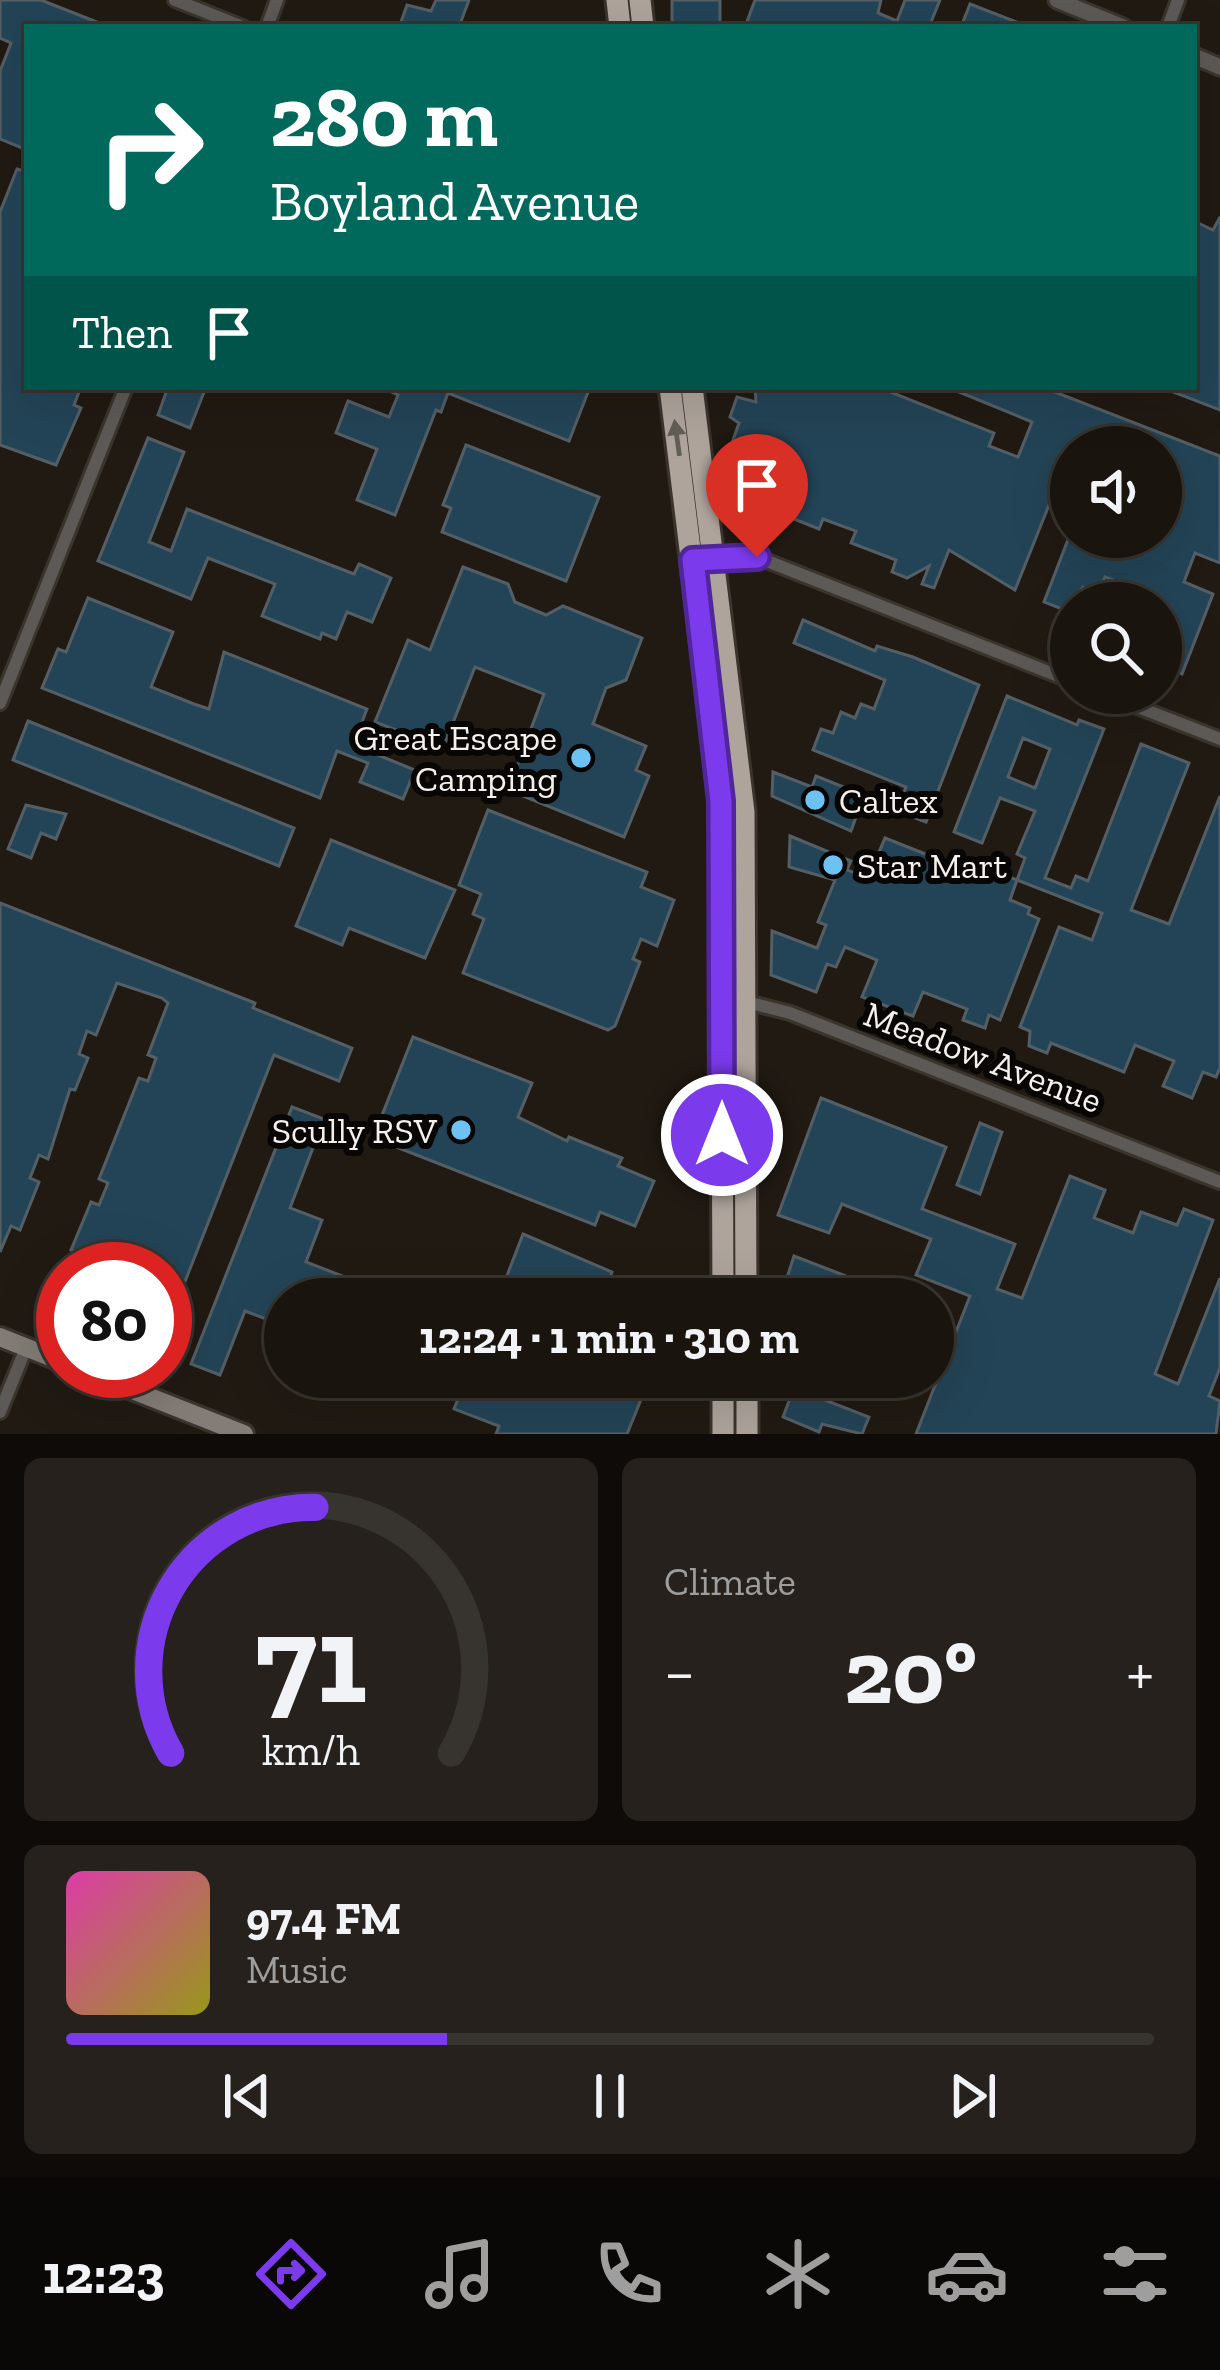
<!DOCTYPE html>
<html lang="en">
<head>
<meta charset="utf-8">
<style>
  :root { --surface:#19140e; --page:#26211c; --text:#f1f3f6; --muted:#9f9e9e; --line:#37332e; --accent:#7c3aed }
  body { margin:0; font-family:"Zilla Slab",serif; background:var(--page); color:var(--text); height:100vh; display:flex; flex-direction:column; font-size:45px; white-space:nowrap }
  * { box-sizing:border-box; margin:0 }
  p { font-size:39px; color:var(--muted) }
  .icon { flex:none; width:66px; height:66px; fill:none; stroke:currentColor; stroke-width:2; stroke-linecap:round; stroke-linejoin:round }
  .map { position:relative; height:1434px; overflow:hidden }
  .panel { display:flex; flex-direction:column; gap:24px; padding:24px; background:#0e0b08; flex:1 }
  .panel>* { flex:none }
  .top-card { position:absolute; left:24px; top:24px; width:1173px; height:366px; border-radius:0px; box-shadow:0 12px 48px #0002,0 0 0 3px var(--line); background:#00695c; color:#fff; overflow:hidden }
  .fabs { position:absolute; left:1050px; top:426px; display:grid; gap:24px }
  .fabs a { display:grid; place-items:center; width:132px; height:132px; border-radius:50%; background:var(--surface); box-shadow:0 12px 48px #0002,0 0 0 3px var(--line); font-size:60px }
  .speed { position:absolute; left:36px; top:1242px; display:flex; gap:24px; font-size:60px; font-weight:700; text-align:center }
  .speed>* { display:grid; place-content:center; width:156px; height:156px; border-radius:50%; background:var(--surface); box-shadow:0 12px 48px #0002,0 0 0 3px var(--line); line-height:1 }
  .speed .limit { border:18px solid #d22; background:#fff; color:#111 }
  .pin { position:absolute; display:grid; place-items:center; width:102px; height:102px; color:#fff; margin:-123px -51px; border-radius:50% 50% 50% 0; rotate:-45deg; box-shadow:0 0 12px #0007 }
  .pin .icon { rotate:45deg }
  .me { position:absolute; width:132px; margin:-66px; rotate:0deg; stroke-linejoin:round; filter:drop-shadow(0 0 9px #0008) }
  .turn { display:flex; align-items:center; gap:42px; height:252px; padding:0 48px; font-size:54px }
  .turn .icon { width:156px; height:156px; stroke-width:2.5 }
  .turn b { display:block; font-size:84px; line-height:102px }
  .then { display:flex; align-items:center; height:114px; padding:0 48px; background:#0003; gap:24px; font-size:45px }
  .big { font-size:90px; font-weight:700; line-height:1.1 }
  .panel .tile { flex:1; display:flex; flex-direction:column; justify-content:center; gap:18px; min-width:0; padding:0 42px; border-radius:18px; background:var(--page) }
  .panel .dial { align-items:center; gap:0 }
  .dial svg { height:312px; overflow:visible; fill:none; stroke:var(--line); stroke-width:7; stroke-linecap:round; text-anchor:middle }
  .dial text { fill:var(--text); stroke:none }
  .song { display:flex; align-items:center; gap:36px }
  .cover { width:144px; height:144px; border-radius:18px; background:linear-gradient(135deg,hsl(320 70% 55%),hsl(60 70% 35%)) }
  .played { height:12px; border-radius:6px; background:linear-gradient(90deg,var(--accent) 35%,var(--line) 35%) }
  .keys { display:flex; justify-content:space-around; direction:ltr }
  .heat { display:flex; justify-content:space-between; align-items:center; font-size:66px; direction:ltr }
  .panel .tiles { flex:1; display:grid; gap:24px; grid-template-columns:1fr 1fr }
  .tile:last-child { grid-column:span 2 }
  .trip { position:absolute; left:264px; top:1278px; width:690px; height:120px; border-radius:60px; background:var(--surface); box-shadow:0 12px 48px #0002,0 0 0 3px var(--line); font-weight:700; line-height:120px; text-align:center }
  .dock { display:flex; height:192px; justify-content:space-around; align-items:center; background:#0a0806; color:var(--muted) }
  .dock .icon { width:84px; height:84px }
  .dock .selected { color:var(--accent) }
  .dock b { font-size:54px; color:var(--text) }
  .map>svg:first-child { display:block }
  .building { fill:#234457; stroke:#545f65; stroke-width:3; fill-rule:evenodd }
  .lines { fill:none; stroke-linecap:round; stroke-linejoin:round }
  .minor-casing { stroke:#3a342d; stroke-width:18 }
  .tertiary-casing { stroke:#3a342d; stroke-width:21 }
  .secondary-casing { stroke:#3a342d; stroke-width:24 }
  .trunk-casing { stroke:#3a342d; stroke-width:27 }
  .minor { stroke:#5d5956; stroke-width:12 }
  .tertiary { stroke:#5d5956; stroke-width:15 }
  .secondary { stroke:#837c77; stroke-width:18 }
  .trunk { stroke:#aea49c; stroke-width:21 }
  .oneway { fill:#635d58 }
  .route-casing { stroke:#51269a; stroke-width:30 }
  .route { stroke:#7c3aed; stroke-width:21 }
  .poi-dot { fill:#6dc2f3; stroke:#080604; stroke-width:4.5 }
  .labels { text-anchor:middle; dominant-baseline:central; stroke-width:12; stroke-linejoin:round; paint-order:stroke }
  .poi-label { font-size:36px; fill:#f5f0eb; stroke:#080604; text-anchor:end }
  .street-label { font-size:36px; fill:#f5f0eb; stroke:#080604 }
</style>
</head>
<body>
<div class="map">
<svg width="1220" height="1434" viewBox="0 0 1220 1434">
  <rect width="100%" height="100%" fill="#211a13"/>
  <!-- building -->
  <g class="building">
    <polygon points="0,0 41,0 107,26 27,27 27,150 0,139 0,71 11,43 0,38"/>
    <polygon points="436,0 469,0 459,27 401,22 407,5 431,11"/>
    <polygon points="672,0 720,0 720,25 678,25 672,21"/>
    <polygon points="755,0 881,0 878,13 897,21 905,0 940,0 929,27 745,27"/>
    <polygon points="970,4 1027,26 1027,27 961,27"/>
    <polygon points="17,169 27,172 27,387 81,387 74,405 81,408 56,465 0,445 0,212"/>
    <polygon points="1220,217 1220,410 1163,388 1194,387 1194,221 1213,230"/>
    <polygon points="168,387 206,387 190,428 158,415"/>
    <polygon points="380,387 590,387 569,441 448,393 441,412 436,410 395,515 357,500 377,449 336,433 348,401 389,417 398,395"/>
    <polygon points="755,387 878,387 994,433 989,446 1018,457 1032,422 947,387 1042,387 1220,456 1220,563 1195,553 1184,582 1213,594 1182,674 1161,665 1161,603 1141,603 1145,592 1105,577 1098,593 1083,587 1067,611 1044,602 1069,537 1166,537 1181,500 1161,492 1161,447 1071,447 1071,485 1059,480 1015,590 949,550 934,588 922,584 929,566 907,578 892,572 896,560 851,543 856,531 823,519 819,529 739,497 732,443 739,423 730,417 737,397 756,402"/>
    <polygon points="148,438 184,452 149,542 171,551 187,509 354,574 359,564 391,578 372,622 347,612 336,639 322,633 320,639 262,616 275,584 208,558 191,599 98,561"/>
    <polygon points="466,445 599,497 566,581 442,532 451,508 443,505"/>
    <polygon points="463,567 508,584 515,602 546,615 563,606 642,638 626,680 606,688 593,724 646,746 636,770 649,776 624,837 508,790 544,694 475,667 443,748 375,722 408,640 430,650"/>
    <polygon points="88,598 173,632 151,687 194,704 209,709 224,652 367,709 353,745 415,770 403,799 360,782 368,763 337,751 320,798 42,688 58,649 66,652"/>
    <polygon points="803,620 875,651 877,646 913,657 979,685 926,822 896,811 906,787 813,750 821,729 833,733 841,712 855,718 861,704 874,709 885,680 794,643"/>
    <path d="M1007,696L1077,725L1079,720L1104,729L1045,878L1071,888L1076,876L1088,881L1141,744L1189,763L1131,910L1169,924L1220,796V1068L1216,1077L1203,1072L1192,1098L1163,1086L1174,1061L1135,1045L1124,1072L1051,1043L1047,1053L1029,1046L1030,1031L1020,1027L1059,927L1092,940L1102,913L1017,880L1025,858L1017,854L1035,811L1000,798L982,843L954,832ZM1023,738L1050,749L1035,788L1008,777Z"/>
    <polygon points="28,721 294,828 279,866 13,760"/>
    <polygon points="773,772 812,787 816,776 864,795 851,831 772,796"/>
    <polygon points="26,805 66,814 56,839 41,833 31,858 8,849"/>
    <polygon points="488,810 647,872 641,887 674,900 657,946 641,939 633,959 640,962 615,1026 608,1030 463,973 484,919 473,914 481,894 459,885"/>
    <polygon points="790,836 851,861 847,870 868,878 885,838 971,872 974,863 1017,880 1010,900 1030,908 1028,914 1039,919 1000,1020 989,1015 985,1028 963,1020 967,1009 923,992 913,1016 862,997 877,960 845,947 836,967 827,964 816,992 771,975 772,931 817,948 826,925 818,922 835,880 789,867"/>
    <polygon points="331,840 455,890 425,958 349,928 342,945 296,926"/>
    <polygon points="0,903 255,1003 253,1008 352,1048 339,1081 274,1055 166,1330 165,1269 72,1269 78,1252 71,1250 91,1202 99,1205 108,1183 99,1179 139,1078 148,1081 156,1058 148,1055 168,1003 162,998 117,983 96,1035 87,1031 79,1054 88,1058 75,1090 70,1089 48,1159 39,1155 30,1178 39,1182 20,1230 11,1226 0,1252"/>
    <polygon points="413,1037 532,1083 518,1117 567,1141 569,1137 622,1158 618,1166 654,1181 635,1226 600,1212 595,1225 373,1138"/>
    <polygon points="821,1098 946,1147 922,1209 1015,1244 997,1289 1022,1298 1070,1176 1105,1190 1094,1218 1133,1233 1141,1212 1177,1225 1184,1209 1213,1220 1155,1374 1178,1384 1220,1278 1220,1368 1209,1396 1220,1401 1216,1434 916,1434 970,1296 916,1275 931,1239 842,1204 829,1233 778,1215"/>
    <polygon points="292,1107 324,1119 290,1208 322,1220 306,1262 363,1284 357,1299 285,1299 285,1315 278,1312 274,1322 245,1311 220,1375 191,1364"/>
    <polygon points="980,1123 1002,1132 980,1194 957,1185"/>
    <polygon points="523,1234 612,1272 606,1288 595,1283 589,1299 498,1299"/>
    <polygon points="794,1256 903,1298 903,1299 780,1299"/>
    <polygon points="402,1377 393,1397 386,1394 384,1399 331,1378"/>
    <polygon points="467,1377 673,1377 674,1395 647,1385 627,1434 496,1434 499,1426 454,1409"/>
    <polygon points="794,1388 869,1417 862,1434 822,1424 819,1432 783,1417"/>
  </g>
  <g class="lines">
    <defs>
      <g id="minor">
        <polyline points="175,0 243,27"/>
        <polyline points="267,27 277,0"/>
        <polyline points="1168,27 1178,0"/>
        <polyline points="712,558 757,557 1071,681"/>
        <polyline points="1102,693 1220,739"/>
        <polyline points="0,703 126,387"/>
        <polyline points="739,1000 790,1013 1220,1182"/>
        <polyline points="0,1412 26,1348"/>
      </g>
      <g id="tertiary">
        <polyline points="1057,0 1123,27"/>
        <polyline points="1194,56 1220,67"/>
      </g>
      <g id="secondary">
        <polyline points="0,1337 63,1362"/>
        <polyline points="84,1371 244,1434"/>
      </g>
      <g id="trunk">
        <polyline points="617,0 620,27"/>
        <polyline points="640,0 643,27"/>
        <polyline points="670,387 721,801 723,1299"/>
        <polyline points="692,387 744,812 746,1299"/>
        <polyline points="723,1377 723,1434"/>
        <polyline points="747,1377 747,1434"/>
      </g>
    </defs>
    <!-- minor casing -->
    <use href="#minor" class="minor-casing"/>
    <!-- tertiary casing -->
    <use href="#tertiary" class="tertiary-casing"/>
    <!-- secondary casing -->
    <use href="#secondary" class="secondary-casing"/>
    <!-- trunk casing -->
    <use href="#trunk" class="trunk-casing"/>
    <!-- minor -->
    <use href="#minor" class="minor"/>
    <!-- tertiary -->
    <use href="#tertiary" class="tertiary"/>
    <!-- secondary -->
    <use href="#secondary" class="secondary"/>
    <!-- trunk -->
    <use href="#trunk" class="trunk"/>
  </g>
  <!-- one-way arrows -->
  <defs><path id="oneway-solid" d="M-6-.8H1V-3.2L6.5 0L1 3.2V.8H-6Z" transform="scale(3)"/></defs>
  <use class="oneway" href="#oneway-solid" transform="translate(677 438) rotate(-98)"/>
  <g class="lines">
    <defs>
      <polyline id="route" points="722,1135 721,801 693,560 757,557"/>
    </defs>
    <!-- route casing -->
    <use href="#route" class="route-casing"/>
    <!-- route -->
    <use href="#route" class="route"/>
  </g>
  <!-- markers -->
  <g class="poi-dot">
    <circle cx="581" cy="758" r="12"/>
    <circle cx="815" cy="800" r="12"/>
    <circle cx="833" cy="865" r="12"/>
    <circle cx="461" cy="1130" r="12"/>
  </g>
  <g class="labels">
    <!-- poi labels -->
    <g class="poi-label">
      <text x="557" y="737">Great Escape<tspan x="557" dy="41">Camping</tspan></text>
      <text x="839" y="800" text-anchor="start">Caltex</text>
      <text x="857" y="865" text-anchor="start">Star Mart</text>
      <text x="437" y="1130">Scully RSV</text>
    </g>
    <!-- street labels -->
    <g class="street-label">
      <text transform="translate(983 1057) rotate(21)">Meadow Avenue</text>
    </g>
  </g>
</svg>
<div class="fabs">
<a><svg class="icon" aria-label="sound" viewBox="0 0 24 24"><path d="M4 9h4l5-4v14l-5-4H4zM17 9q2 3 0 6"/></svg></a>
<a><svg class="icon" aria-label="search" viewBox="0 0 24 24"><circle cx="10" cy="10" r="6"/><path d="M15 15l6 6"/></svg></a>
</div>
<div class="speed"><div class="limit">80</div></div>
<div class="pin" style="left:757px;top:557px;background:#d93025"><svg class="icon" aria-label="arrive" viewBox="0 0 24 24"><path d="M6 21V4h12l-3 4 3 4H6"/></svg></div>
<svg class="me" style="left:722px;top:1135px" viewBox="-20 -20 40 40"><circle r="17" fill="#7c3aed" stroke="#fff" stroke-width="3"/><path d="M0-11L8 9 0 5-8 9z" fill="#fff"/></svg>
<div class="trip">12:24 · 1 min · 310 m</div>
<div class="top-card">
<div class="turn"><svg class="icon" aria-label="right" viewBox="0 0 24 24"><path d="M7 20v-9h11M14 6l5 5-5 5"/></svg><div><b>280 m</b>Boyland Avenue</div></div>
<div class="then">Then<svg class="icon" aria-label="arrive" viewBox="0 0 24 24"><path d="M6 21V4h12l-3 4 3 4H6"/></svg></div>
</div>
</div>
<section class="panel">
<div class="tiles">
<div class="tile dial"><svg viewBox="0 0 100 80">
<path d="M14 69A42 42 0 1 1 86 69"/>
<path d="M14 69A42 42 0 0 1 51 6" stroke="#7c3aed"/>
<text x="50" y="56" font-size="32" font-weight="700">71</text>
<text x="50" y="72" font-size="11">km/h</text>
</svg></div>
<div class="tile"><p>Climate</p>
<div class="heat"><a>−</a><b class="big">20°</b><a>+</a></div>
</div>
<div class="tile">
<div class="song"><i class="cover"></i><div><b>97.4 FM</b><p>Music</p></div></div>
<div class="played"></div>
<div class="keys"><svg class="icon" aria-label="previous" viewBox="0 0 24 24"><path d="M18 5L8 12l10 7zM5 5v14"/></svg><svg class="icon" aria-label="pause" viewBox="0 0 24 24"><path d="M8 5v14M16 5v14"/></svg><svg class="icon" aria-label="next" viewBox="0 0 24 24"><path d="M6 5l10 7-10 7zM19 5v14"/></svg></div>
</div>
</div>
</section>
<nav class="dock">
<b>12:23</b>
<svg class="icon selected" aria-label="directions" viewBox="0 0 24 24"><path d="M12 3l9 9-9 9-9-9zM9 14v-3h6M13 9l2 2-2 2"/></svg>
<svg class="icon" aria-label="music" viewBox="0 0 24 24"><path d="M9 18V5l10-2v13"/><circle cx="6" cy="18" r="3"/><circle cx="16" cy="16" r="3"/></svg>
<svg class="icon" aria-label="phone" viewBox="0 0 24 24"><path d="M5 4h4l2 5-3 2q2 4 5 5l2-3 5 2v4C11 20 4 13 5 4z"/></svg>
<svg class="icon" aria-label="climate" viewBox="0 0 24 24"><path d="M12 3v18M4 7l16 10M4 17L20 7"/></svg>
<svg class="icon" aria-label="car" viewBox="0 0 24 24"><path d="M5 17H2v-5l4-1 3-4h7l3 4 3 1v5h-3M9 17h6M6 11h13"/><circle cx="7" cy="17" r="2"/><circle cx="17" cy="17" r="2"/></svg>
<svg class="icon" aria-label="filters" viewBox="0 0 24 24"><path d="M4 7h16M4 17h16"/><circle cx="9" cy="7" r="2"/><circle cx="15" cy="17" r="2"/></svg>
</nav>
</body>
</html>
